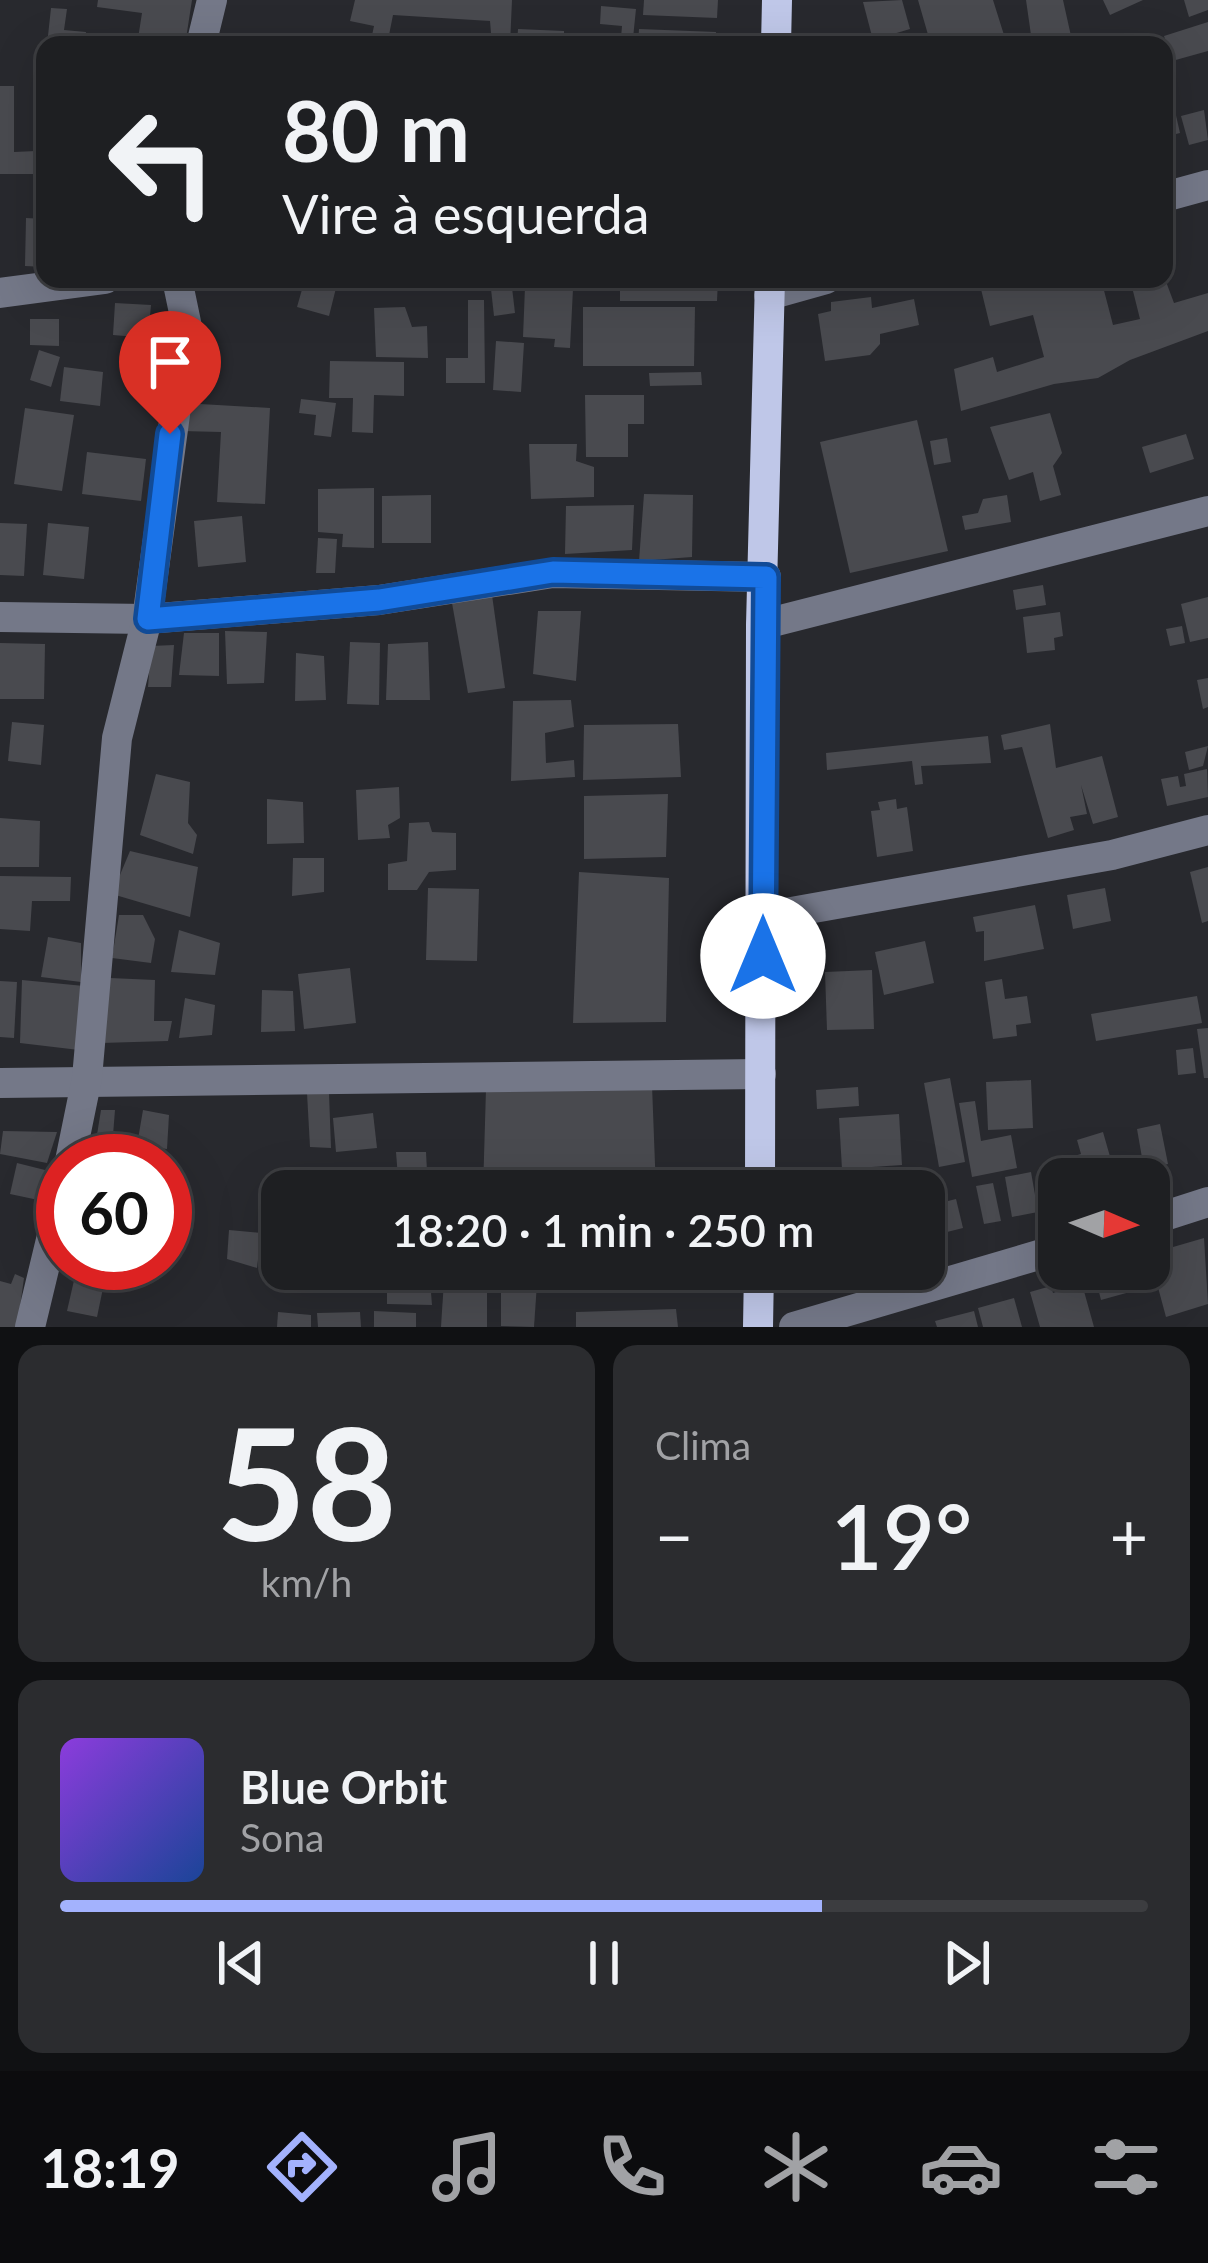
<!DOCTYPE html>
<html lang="pt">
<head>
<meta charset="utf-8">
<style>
  :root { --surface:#1e1f22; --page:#2b2c2f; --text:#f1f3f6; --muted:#a1a2a5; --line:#3c3d40; --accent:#a3b2fd }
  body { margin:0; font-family:Lato,sans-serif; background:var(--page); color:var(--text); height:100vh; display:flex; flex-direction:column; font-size:45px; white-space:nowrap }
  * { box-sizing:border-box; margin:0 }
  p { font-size:39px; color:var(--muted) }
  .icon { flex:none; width:66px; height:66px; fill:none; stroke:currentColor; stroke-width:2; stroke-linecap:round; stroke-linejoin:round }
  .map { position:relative; height:1327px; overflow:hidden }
  .side { display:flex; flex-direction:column; gap:18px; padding:18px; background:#101113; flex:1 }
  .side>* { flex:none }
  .top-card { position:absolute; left:36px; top:36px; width:1137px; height:252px; border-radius:24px; box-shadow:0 12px 48px #0002,0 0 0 3px var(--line); background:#1e1f22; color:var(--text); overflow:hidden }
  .needle { width:78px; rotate:92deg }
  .buttons { position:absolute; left:1038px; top:1158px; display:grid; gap:24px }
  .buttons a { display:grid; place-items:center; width:132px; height:132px; border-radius:24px; background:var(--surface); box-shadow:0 12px 48px #0002,0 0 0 3px var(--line); font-size:60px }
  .speed { position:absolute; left:36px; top:1134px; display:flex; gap:24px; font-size:60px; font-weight:700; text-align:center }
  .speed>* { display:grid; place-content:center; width:156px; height:156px; border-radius:50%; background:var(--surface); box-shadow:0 12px 48px #0002,0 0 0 3px var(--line); line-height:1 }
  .speed .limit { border:18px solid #d22; background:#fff; color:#111 }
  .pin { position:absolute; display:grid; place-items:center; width:102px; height:102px; color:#fff; margin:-123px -51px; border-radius:50% 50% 50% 0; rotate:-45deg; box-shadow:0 0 12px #0007 }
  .pin .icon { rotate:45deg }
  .me { position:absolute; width:132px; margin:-66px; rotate:0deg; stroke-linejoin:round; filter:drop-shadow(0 0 9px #0008) }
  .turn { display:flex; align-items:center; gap:42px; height:252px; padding:0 48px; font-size:54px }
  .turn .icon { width:156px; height:156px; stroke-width:2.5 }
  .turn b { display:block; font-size:84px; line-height:102px }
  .big { font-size:90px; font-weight:600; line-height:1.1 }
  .side .widget { flex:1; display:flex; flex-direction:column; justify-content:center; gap:18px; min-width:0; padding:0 42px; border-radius:24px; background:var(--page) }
  .side .dial { align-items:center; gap:0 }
  .dial b { font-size:156px; line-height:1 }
  .song { display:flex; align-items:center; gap:36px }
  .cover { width:144px; height:144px; border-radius:18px; background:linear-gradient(135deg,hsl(270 70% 55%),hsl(220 70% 35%)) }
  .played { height:12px; border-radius:6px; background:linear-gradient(90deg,var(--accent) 70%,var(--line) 70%) }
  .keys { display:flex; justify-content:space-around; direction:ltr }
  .heat { display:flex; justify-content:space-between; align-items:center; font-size:66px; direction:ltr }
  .side .tiles { flex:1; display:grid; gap:18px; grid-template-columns:1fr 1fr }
  .widget:last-child { grid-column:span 2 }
  .trip { position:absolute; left:261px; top:1170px; width:684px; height:120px; border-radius:24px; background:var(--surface); box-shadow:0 12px 48px #0002,0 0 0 3px var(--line); font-weight:600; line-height:120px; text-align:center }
  .tab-bar { display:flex; height:192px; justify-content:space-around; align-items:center; background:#0c0c0e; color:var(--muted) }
  .tab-bar .icon { width:84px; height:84px }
  .tab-bar .on { color:var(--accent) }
  .tab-bar b { font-size:54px; color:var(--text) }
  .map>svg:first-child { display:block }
  .building { fill:#494a4f }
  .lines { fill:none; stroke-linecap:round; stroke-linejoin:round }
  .minor { stroke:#747888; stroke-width:30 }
  .major { stroke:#bfc7e8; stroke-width:30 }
  .route-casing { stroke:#114b97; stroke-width:30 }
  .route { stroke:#1a73e8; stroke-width:21 }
</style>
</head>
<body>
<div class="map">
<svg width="1208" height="1327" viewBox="0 0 1208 1327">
  <rect width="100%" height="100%" fill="#28292e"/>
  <!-- building -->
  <g class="building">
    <polygon points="98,0 192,0 185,45 137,45 142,13 97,7"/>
    <polygon points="355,0 512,0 510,45 492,45 490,21 393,15 387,45 370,45 374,26 350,21"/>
    <polygon points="644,0 718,0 717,18 643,15"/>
    <polygon points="902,0 910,29 873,40 863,2"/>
    <polygon points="918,0 993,0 1004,35 1031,35 1026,0 1063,0 1073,45 931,45"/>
    <polygon points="1103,0 1143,0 1110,15"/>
    <polygon points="1184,0 1208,0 1208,10 1189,17"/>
    <polygon points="601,6 636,9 633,38 621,38 622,26 600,24"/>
    <polygon points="51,8 67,9 64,30 86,32 85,45 47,45"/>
    <polygon points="1208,22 1208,51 1172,61 1164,36"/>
    <polygon points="518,29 564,31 564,45 517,45"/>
    <polygon points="639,29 716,32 715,45 638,45"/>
    <polygon points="1166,72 1180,133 1164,137 1164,73"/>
    <polygon points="0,86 14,86 14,152 36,151 36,174 0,174"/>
    <polygon points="1204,110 1208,140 1189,145 1181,116"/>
    <polygon points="26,218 45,219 45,267 25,266"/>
    <polygon points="305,279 336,288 329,316 297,307"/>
    <polygon points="511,279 515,313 494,316 490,280"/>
    <polygon points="620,279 718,279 717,301 620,301"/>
    <polygon points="1018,279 1101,279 1113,325 1140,319 1130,279 1165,279 1174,303 1208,293 1208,331 1130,360 1098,378 1054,384 961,411 954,369 993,357 997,372 1044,357 1033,315 990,326 980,285"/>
    <polygon points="525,287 573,289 570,348 554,347 555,339 523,337"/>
    <polygon points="871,297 872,308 914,299 919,325 880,334 880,344 870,355 825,361 818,314 831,311 831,302"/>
    <polygon points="468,300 484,300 485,383 446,383 446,358 468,358"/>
    <polygon points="115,303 151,305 148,338 113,335"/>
    <polygon points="405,307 412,327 427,326 428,358 376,357 374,308"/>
    <polygon points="583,307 695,307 694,366 583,366"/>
    <polygon points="30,319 59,319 59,346 30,345"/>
    <polygon points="496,341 524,343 521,392 493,390"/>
    <polygon points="39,350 60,357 51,387 30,380"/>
    <polygon points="330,361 404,362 404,396 374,395 373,433 352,432 353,398 329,398"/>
    <polygon points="64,367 103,372 100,406 60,401"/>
    <polygon points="701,372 702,385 650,386 649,373"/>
    <polygon points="585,395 644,395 644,424 628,424 628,457 586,457"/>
    <polygon points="301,399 336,403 331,437 314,435 316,415 299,413"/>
    <polygon points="183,403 270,408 265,504 217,502 221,432 181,431"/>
    <polygon points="25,408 74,415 62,491 14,484"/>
    <polygon points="1050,413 1062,453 1053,466 1061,495 1040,501 1033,472 1009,480 990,427"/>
    <polygon points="917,420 948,551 850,573 820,442"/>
    <polygon points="1186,434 1194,459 1150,473 1142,447"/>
    <polygon points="947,438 951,462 934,465 930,441"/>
    <polygon points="529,444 577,444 576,461 594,467 594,497 531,499"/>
    <polygon points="87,452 146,459 141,501 82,494"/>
    <polygon points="374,488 374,548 342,547 343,534 318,532 318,489"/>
    <polygon points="644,494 693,495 692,557 639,561"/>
    <polygon points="431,495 431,543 382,543 382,496"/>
    <polygon points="1007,495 1011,522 965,530 962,516 978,513 983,499"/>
    <polygon points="634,505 632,550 565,554 566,506"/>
    <polygon points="242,516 246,562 198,567 194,521"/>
    <polygon points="0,523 27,524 24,576 0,575"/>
    <polygon points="48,523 89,527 84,579 43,575"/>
    <polygon points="318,538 337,539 335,573 316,573"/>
    <polygon points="1043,585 1046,605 1016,610 1013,590"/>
    <polygon points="492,595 505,688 468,693 452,603"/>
    <polygon points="1208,597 1208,638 1190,642 1181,604"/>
    <polygon points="538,611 581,611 576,681 533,674"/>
    <polygon points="1060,612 1063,636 1054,638 1055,650 1027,653 1023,617"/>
    <polygon points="1182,626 1185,643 1170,646 1166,629"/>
    <polygon points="225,631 267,632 264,683 227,684"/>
    <polygon points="184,633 219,633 219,676 179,675"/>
    <polygon points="350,642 380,643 379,705 347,704"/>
    <polygon points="428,642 430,700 386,700 388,644"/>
    <polygon points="0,643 45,644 44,699 0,699"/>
    <polygon points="174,645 171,687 148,687 151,646"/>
    <polygon points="296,653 324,656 326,700 295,701"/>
    <polygon points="1208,678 1208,707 1203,709 1197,680"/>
    <polygon points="571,700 574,727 545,733 546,763 574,760 575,777 511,781 513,701"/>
    <polygon points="12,722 44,725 41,765 8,761"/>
    <polygon points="678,724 681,777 583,780 584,725"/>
    <polygon points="1050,724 1056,768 1102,756 1118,817 1093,824 1081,785 1087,814 1070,817 1074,830 1048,838 1022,747 1004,750 1001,735"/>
    <polygon points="988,736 991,763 921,766 923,784 915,785 912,761 827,770 826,753"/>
    <polygon points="1208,746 1203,766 1189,770 1185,752"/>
    <polygon points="1207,769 1208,797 1167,806 1161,779 1178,776 1180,787 1186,786 1184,774"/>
    <polygon points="156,774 190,782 188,823 197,835 193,854 140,835"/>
    <polygon points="399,787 400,818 388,825 390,838 358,840 356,790"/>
    <polygon points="668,794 666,857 584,859 584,796"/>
    <polygon points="267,799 303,802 304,843 267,844"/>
    <polygon points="896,799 897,809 907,807 913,851 877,857 871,811 880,810 878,802"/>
    <polygon points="0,818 40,821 39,867 0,867"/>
    <polygon points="429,822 432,832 456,833 456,870 429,872 417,890 388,890 388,864 407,861 409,823"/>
    <polygon points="130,851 198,867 190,917 112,894"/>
    <polygon points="293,858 324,858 324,892 292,896"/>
    <polygon points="1208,867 1208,921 1202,923 1190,872"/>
    <polygon points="579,872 669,878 666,1022 573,1023"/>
    <polygon points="0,876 71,877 70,901 32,901 30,931 0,929"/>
    <polygon points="428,888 479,889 477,961 426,960"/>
    <polygon points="1105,888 1111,921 1073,929 1067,895"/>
    <polygon points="1035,905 1044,949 984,961 984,931 976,932 973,917"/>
    <polygon points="119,915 143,915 155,939 151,963 112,958"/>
    <polygon points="179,930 220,943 215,975 171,972"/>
    <polygon points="48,937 81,943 81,982 41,977"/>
    <polygon points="925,941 934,983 884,995 875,952"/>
    <polygon points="350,968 356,1023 304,1029 298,974"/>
    <polygon points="872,970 874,1029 827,1030 825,972"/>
    <polygon points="110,978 155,980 154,1021 172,1021 168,1041 101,1043"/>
    <polygon points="1002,979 1005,999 1027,996 1031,1023 1016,1025 1017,1036 993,1039 985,982"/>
    <polygon points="22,980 84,986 79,1050 20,1043"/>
    <polygon points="0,981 17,982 14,1038 0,1037"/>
    <polygon points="262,990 293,991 295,1031 261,1032"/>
    <polygon points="1197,996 1202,1023 1096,1041 1091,1014"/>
    <polygon points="185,998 215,1005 212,1035 179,1038"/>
    <polygon points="1208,1028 1208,1078 1204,1078 1197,1029"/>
    <polygon points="1193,1048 1196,1073 1178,1075 1176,1050"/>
    <polygon points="950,1078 965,1162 939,1167 924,1083"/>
    <polygon points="1031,1080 1033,1128 988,1130 986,1082"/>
    <polygon points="652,1085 656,1191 483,1191 486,1089"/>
    <polygon points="858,1087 859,1106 817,1109 816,1090"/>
    <polygon points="307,1093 329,1093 331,1148 310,1147"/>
    <polygon points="975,1101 981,1141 1011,1135 1017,1168 972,1177 959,1103"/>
    <polygon points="101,1110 115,1110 112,1148 95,1147"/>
    <polygon points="143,1110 169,1115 167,1149 137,1145"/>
    <polygon points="373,1113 377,1148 336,1152 333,1118"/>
    <polygon points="899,1114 902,1165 842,1169 839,1118"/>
    <polygon points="1160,1124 1168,1164 1144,1169 1137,1129"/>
    <polygon points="3,1131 57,1132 47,1163 0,1154"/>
    <polygon points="1103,1132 1111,1160 1123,1156 1129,1179 1094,1179 1091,1169 1055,1180 1050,1163 1081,1154 1077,1140"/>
    <polygon points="396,1152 426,1152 428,1191 399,1191"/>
    <polygon points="17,1163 49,1171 43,1201 10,1194"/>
    <polygon points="1031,1172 1038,1212 1012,1217 1005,1177"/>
    <polygon points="993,1183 1001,1221 984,1224 976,1186"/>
    <polygon points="956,1199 963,1228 927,1237 924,1207"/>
    <polygon points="165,1212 176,1214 174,1243 165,1242"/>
    <polygon points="267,1214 282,1214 282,1246 268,1245"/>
    <polygon points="229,1230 261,1233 257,1268 227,1259"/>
    <polygon points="1204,1238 1208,1304 1166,1317 1149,1254"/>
    <polygon points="78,1263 107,1269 97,1317 67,1311"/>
    <polygon points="501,1269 538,1269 534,1327 501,1326"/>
    <polygon points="1131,1269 1137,1290 1101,1300 1094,1272"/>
    <polygon points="15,1274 24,1278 18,1321 15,1327 0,1327 0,1281 11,1284"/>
    <polygon points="430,1280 432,1305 387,1304 387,1282"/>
    <polygon points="444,1280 487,1285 487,1327 441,1327"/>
    <polygon points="1082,1284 1094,1327 1040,1327 1030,1292 1051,1286 1053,1293"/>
    <polygon points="1014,1298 1022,1327 983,1327 978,1308"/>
    <polygon points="676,1309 678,1327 576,1327 576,1312"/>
    <polygon points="374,1311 416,1313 416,1327 374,1327"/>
    <polygon points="974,1311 978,1327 937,1327 935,1321"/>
    <polygon points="278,1312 311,1315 311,1327 277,1327"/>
    <polygon points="360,1312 361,1327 318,1327 317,1313"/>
  </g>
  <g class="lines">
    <!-- minor -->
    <g class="minor">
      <polyline points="201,45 212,0"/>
      <polyline points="1164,197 1208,185"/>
      <polyline points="0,293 105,279"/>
      <polyline points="769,295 826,279"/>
      <polyline points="0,617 147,619 379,600 553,573 766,577"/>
      <polyline points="761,625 1208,511"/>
      <polyline points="763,917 1112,855 1208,830"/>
      <polyline points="0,1083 761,1074"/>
      <polyline points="70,1161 87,1078 117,738 147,619 187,327 177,279"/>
      <polyline points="1149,1221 1208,1202"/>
      <polyline points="30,1327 63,1190"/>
      <polyline points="794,1327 1059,1249"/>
    </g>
    <!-- major -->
    <g class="major">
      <polyline points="776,45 777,0"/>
      <polyline points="760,1191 761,625 770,279"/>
      <polyline points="758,1327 759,1269"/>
    </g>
  </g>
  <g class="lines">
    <defs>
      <polyline id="route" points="170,434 148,619 379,600 553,572 766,577 763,956"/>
    </defs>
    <!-- route casing -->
    <use href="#route" class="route-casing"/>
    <!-- route -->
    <use href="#route" class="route"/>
  </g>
</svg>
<div class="buttons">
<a><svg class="needle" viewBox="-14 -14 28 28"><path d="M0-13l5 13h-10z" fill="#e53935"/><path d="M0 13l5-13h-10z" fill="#a1a2a5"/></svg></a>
</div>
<div class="speed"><div class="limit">60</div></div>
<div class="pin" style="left:170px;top:434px;background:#d93025"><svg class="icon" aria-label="arrive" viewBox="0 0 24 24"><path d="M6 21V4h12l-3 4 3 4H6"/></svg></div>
<svg class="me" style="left:763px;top:956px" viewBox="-20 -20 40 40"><circle r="19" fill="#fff"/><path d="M0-13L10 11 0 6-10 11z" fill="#1a73e8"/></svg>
<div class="trip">18:20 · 1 min · 250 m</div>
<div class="top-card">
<div class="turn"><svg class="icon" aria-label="left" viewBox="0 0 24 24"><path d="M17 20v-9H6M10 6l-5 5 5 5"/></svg><div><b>80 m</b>Vire à esquerda</div></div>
</div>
</div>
<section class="side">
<div class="tiles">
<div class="widget dial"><b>58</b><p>km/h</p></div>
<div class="widget"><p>Clima</p>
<div class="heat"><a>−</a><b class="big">19°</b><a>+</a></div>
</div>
<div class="widget">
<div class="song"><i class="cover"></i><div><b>Blue Orbit</b><p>Sona</p></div></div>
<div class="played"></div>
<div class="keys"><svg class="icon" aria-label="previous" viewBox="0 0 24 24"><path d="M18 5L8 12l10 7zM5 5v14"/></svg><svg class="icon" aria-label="pause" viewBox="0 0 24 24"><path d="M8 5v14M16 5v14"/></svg><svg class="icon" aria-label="next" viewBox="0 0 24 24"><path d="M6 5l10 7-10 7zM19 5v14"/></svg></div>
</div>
</div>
</section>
<nav class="tab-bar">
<b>18:19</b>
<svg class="icon on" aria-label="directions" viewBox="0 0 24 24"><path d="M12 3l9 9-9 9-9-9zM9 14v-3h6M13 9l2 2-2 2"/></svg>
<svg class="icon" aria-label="music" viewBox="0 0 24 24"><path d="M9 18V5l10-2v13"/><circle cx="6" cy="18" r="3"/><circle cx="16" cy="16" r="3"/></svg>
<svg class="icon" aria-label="phone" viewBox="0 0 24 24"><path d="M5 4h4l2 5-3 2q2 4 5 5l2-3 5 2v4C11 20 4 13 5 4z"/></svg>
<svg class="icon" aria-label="climate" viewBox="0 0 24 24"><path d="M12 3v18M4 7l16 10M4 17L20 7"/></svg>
<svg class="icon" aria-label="car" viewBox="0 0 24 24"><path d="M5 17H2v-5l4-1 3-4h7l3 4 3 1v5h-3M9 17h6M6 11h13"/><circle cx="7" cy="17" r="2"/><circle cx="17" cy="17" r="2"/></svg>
<svg class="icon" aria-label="filters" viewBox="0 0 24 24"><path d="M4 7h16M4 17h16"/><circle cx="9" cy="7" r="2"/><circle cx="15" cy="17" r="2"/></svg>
</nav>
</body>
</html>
